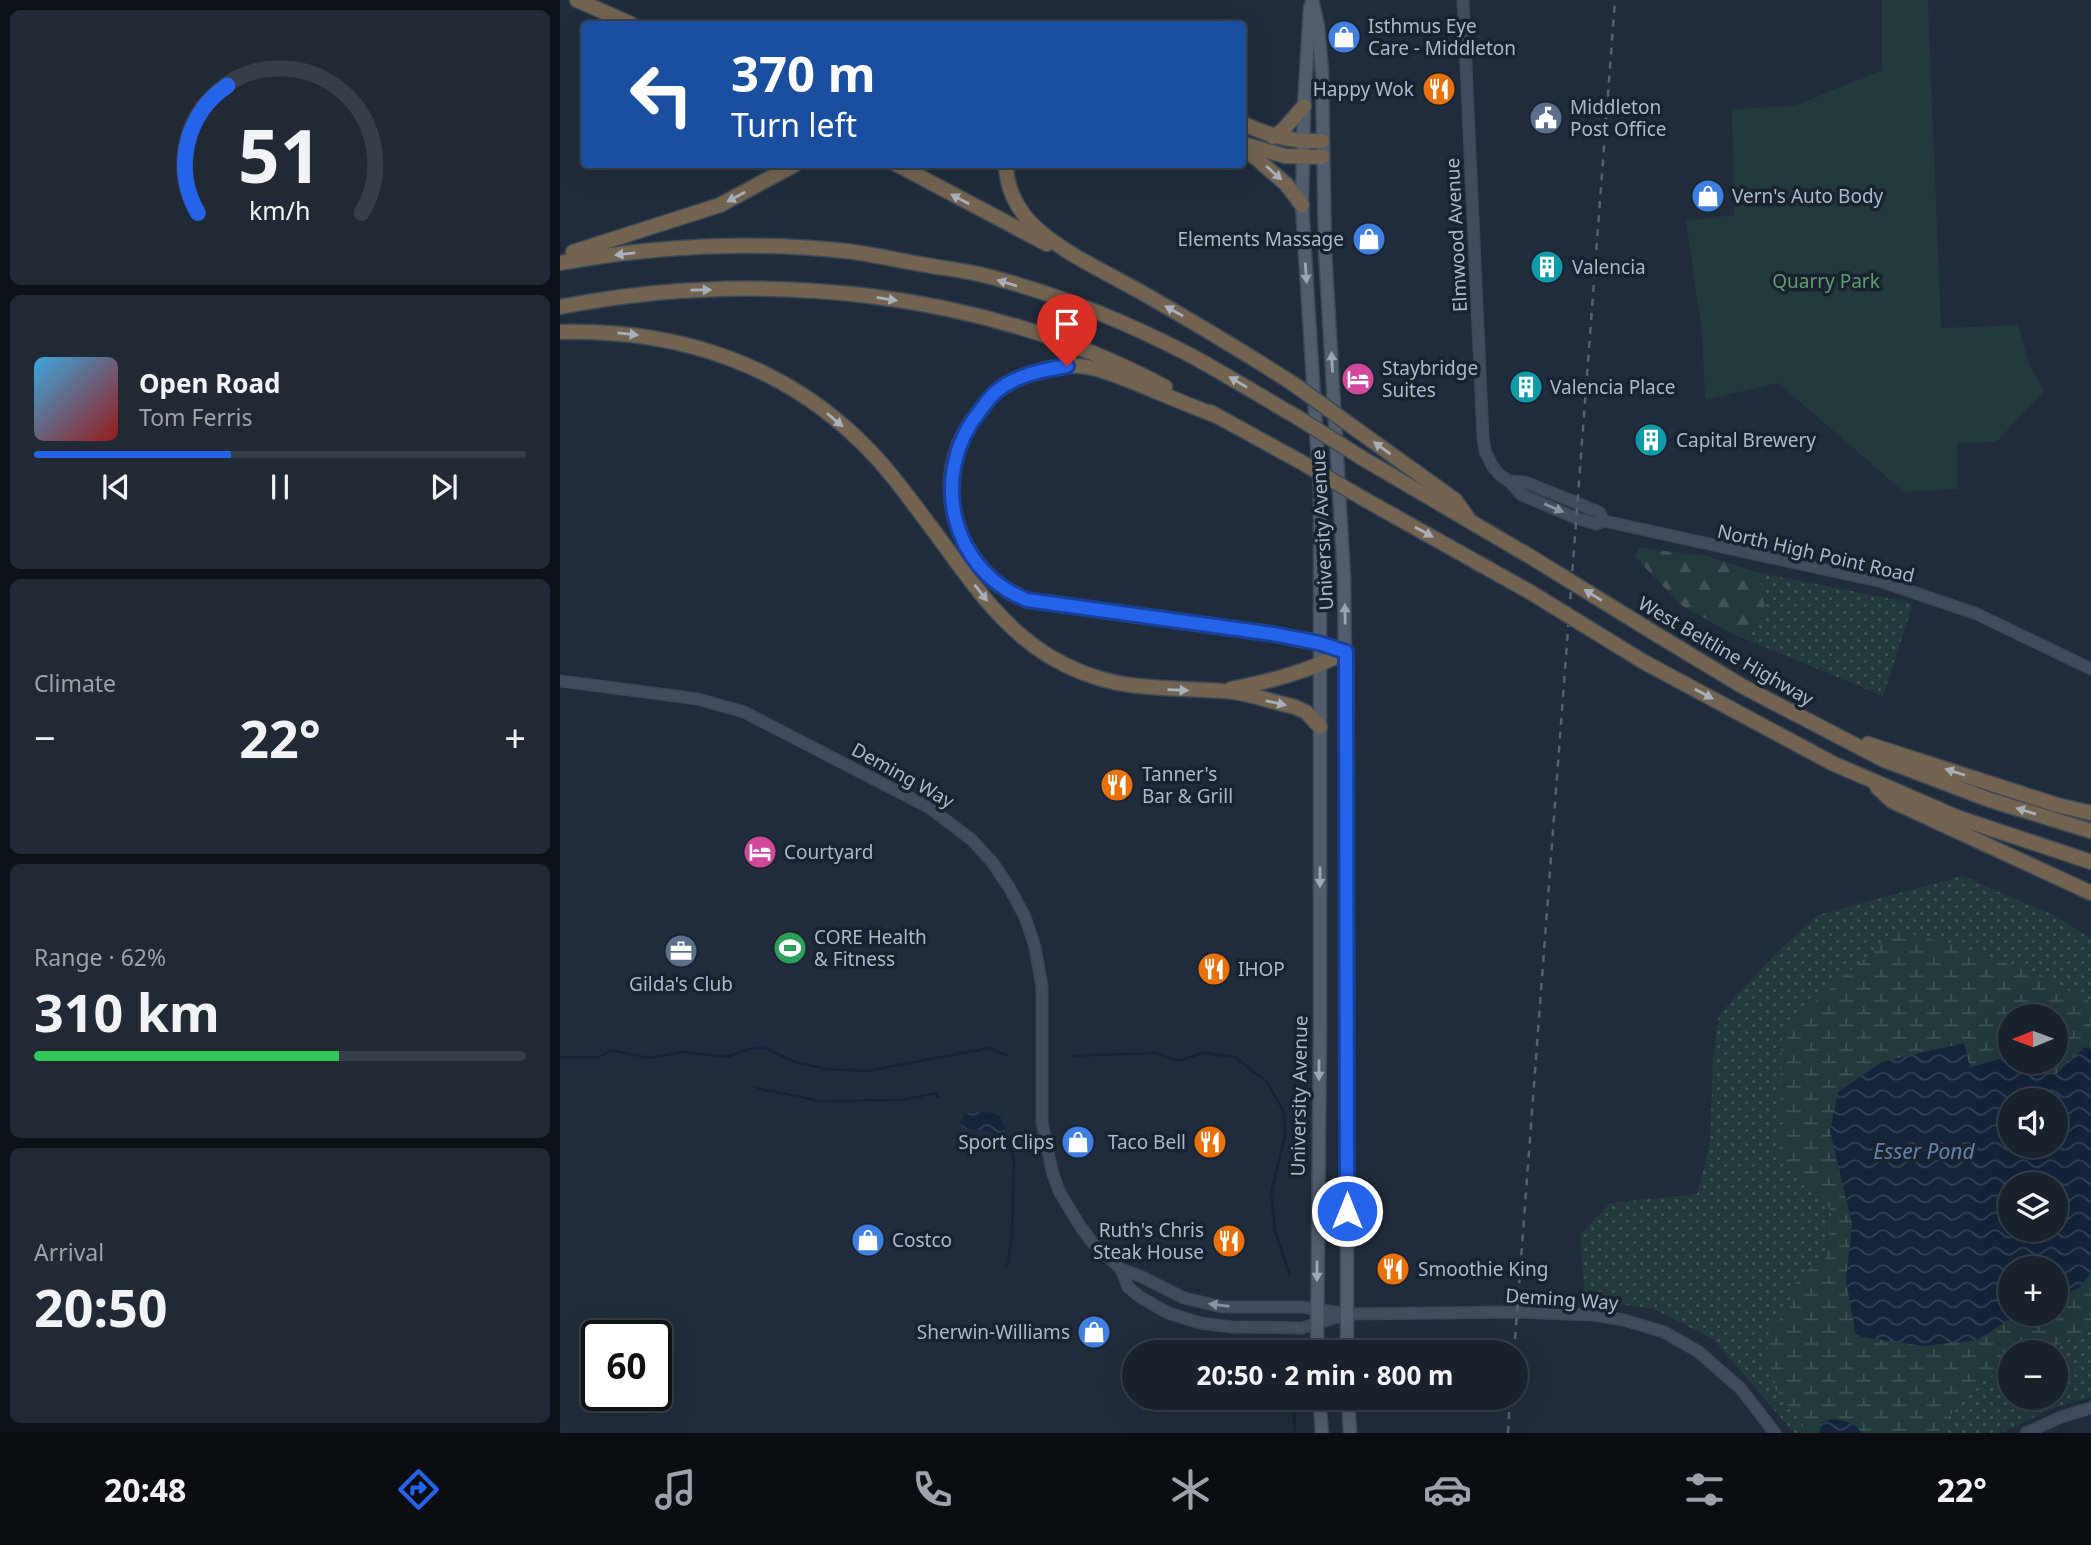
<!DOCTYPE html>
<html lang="en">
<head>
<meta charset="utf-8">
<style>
  :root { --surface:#18212c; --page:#212934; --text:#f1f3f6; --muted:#9fa3a9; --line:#363e48; --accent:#2563eb }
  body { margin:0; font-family:"Noto Sans",sans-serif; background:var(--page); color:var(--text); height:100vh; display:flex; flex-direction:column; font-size:26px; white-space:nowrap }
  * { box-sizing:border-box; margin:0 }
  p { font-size:23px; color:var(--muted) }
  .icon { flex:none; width:38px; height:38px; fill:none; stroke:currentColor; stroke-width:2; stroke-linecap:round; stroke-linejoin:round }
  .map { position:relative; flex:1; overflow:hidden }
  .details { display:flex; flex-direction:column; gap:10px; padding:10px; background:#0d1218; width:560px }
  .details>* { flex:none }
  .banner { position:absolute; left:21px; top:21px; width:665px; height:147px; border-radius:7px; box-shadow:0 7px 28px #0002,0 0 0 2px var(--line); background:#1a4fa0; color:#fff; overflow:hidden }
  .needle { width:46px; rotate:269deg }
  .tools { position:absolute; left:1438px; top:1004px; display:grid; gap:14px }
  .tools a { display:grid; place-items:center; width:70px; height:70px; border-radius:50%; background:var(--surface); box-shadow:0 7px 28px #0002,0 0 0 2px var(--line); font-size:35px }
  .speed { position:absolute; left:21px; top:1320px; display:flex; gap:14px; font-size:35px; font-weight:700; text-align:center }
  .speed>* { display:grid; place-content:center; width:91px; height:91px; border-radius:50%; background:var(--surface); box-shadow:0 7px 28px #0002,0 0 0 2px var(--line); line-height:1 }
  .speed .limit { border:4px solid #111; border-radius:10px; background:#fff; color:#111 }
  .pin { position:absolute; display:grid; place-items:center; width:60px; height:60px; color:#fff; margin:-72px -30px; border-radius:50% 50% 50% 0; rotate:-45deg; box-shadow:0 0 7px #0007 }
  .pin .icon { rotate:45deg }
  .me { position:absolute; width:77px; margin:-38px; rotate:0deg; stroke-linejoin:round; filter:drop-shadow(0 0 5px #0008) }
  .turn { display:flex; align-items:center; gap:24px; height:147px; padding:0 35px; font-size:32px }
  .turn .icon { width:91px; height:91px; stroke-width:2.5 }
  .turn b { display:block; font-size:49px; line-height:60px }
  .big { font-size:52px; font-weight:700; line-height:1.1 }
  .details .widget { flex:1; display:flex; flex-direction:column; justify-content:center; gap:10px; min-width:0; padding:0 24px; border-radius:10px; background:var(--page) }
  .details .dial { align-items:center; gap:0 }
  .dial svg { height:182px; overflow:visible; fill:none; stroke:var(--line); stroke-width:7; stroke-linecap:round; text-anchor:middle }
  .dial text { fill:var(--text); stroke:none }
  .song { display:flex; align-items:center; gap:21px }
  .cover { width:84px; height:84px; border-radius:10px; background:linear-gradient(135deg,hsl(200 70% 55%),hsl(0 70% 35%)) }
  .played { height:7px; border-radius:4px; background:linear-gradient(90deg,var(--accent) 40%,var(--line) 40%) }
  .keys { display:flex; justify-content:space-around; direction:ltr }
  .heat { display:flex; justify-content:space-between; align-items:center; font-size:38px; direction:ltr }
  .charge { height:10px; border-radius:5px; background:linear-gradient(90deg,#34c759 62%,var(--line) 0) }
  .trip { position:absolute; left:562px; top:1340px; width:406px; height:70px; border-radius:35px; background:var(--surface); box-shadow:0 7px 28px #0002,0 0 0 2px var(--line); font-weight:700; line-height:70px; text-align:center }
  .menu { display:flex; height:112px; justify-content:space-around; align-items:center; background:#0a0d12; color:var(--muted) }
  .menu .icon { width:49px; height:49px }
  .menu .active { color:var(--accent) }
  .menu b { font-size:32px; color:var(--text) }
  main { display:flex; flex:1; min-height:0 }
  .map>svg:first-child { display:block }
  .grass { fill:url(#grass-dots) }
  .forest { fill:url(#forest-firs) }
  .wetland { fill:url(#wetland-marsh); fill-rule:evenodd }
  .park { fill:#223a3c }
  .water { fill:url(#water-waves); fill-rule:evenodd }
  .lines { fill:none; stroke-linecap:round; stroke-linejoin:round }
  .stream { stroke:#13233a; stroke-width:2.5 }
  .secondary-casing { stroke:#3d4755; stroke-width:13 }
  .primary-casing { stroke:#3d4755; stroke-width:15 }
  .highway-casing { stroke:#3e4856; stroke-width:17 }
  .secondary { stroke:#414d5f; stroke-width:10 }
  .primary { stroke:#515d6c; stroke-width:12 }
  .highway { stroke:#726450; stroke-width:14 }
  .rail { stroke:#556273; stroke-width:2.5; stroke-dasharray:7 7; stroke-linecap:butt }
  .highway-bridge-casing { stroke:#3e4856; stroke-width:17; stroke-linecap:butt }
  .highway-bridge { stroke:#726450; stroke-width:14 }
  .oneway { fill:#a8b0bc }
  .oneway2 { fill:#9ba6b6 }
  .oneway3 { fill:#8893a3 }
  .route-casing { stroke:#184099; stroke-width:18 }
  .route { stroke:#2563eb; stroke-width:12 }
  .labels { text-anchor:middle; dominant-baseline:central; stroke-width:7; stroke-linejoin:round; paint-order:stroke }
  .poi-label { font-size:19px; fill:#aeb8c8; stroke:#192330; text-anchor:start }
  .street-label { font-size:19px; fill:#aeb8c8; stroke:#192330 }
  .park-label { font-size:19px; fill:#649b70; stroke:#192330 }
  .water-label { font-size:21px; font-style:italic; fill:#6483aa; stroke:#192330 }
</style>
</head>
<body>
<main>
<section class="details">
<div class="widget dial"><svg viewBox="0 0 100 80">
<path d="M14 69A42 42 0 1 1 86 69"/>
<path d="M14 69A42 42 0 0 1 27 13" stroke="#2563eb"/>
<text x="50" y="56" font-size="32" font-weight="700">51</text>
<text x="50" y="72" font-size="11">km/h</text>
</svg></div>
<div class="widget">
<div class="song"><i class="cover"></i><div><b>Open Road</b><p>Tom Ferris</p></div></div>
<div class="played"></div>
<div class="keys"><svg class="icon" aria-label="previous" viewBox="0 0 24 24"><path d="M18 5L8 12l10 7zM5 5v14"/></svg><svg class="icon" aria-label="pause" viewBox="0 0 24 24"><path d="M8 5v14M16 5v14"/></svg><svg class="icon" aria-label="next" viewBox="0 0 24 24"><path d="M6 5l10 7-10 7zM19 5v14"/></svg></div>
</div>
<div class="widget"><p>Climate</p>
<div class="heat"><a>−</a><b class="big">22°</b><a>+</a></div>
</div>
<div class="widget"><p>Range · 62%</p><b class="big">310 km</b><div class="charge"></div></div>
<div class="widget"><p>Arrival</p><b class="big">20:50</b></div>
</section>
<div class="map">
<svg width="1531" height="1433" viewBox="0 0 1531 1433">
  <defs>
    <pattern id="grass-dots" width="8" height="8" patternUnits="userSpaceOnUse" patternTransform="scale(1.75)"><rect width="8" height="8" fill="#223a3c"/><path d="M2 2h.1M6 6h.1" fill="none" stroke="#405457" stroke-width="1.8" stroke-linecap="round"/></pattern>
    <pattern id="forest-firs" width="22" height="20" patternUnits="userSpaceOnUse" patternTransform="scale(1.75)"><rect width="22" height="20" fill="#223a3c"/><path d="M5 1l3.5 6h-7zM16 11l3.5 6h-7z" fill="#405457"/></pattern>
    <pattern id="wetland-marsh" width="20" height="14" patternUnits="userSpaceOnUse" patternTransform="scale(1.75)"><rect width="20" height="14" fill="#223a3c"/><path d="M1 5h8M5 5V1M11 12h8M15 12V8" fill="none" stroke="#405457"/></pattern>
    <pattern id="water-waves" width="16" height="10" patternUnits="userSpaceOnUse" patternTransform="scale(1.75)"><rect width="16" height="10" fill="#13233a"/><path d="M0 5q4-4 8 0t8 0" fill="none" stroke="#334155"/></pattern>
  </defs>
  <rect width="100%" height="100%" fill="#202c3b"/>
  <!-- grass -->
  <g class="grass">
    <polygon points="1199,573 1353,603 1323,696 1171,633 1190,636 1205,609"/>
    <polygon points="1402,876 1496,916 1531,939 1531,1002 1473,973 1219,1158 1253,1185 1272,1211 1266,1258 1237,1277 1229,1310 1209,1331 1217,1377 1214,1386 1249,1433 1234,1433 1153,1339 1093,1309 1025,1299 1020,1235 1050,1203 1137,1194 1150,1144 1153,1059 1159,1015 1218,951 1258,915"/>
    <polygon points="1531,1330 1531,1397 1494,1408 1441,1433 1377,1433 1413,1385 1451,1366 1451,1398 1496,1398 1496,1353 1478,1353"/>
  </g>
  <!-- forest -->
  <polygon class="forest" points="1079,548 1147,556 1199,573 1205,609 1190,636 1171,633 1121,605 1075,557"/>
  <!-- wetland -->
  <path class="wetland" d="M1338,930L1409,950L1473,973L1531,1002V1330L1478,1353H1451V1366L1413,1385L1377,1433H1249L1213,1386L1217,1377L1206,1362L1209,1330L1229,1310L1237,1277L1266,1258L1272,1212L1253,1185L1219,1158L1222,1033L1278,981ZM1451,1017H1496V1062H1451ZM1451,1101H1496V1146H1451ZM1451,1185H1496V1230H1451ZM1451,1269H1496V1314H1451Z"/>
  <!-- park -->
  <polygon class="park" points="1322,0 1368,0 1381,328 1458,325 1470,366 1484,391 1436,442 1397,443 1397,489 1344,492 1218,383 1145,400 1142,332 1126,221 1174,215 1172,109 1234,106 1322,70"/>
  <!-- water -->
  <g class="water">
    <path d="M1404,1043L1410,1067L1451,1056V1062H1474L1496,1074L1525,1047L1531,1049V1273L1519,1288L1496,1297V1269H1451V1314H1457L1417,1340L1364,1346L1296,1336L1286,1281L1292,1224L1270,1131L1278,1092L1322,1062ZM1451,1101H1496V1146H1451ZM1451,1185H1496V1230H1451Z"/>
    <path d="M406,1113C430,1112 446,1108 445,1138L425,1130L405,1129L401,1125V1120Z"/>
    <path d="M1273,1419C1285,1420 1294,1423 1302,1433H1259L1262,1422Z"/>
  </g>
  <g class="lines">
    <!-- stream -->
    <g class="stream">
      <polyline points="512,1056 596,1053 619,1061 642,1053 675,1057 707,1082 724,1112 725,1136 711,1194 715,1231 729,1273"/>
      <polyline points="0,1057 39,1057 51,1050 89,1058 121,1052 167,1057 189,1049 205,1048 235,1062 266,1069 307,1071 429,1048 448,1056"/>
      <polyline points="196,1088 260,1101 343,1100 375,1093 378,1097"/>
      <polyline points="445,1138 453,1155 454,1163 452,1234 448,1265 446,1266"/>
      <polyline points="733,1398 735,1433"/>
    </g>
    <defs>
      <g id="secondary">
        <polyline points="903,0 923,437 925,451 933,467 940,475 949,481 962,495 1016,518 1036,524 1044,521 1323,582 1417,614 1531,669"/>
        <polyline points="949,481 965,482 1039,512 1044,521"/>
        <polyline points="0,681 138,699 184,712 370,808 412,840 432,862 449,887 465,917 475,947 482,987 482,1122 492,1171 499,1191 520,1226 532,1242 561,1269 580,1276 624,1298 662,1307 742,1307 787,1314 957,1312 1034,1315 1064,1320 1104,1332 1139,1352 1181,1389 1215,1433"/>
        <polyline points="561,1269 568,1287 580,1297 608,1313 640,1323 672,1327 742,1328 784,1315"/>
        <polyline points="1466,1433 1501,1417 1531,1408"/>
      </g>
      <g id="primary">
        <polyline points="752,0 758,26 762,72 765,250 784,577 787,830 787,1353"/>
        <polyline points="750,7 744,106 742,205 760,493 760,1031 757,1353"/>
        <polyline points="759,1398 762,1433"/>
        <polyline points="788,1398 790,1433"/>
      </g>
      <g id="highway">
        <polyline points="17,0 71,24"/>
        <path d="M682,123C709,136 732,142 762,141"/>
        <polyline points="713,137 723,130 744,106"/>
        <polyline points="687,145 725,156 762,157"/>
        <polyline points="682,146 726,184 742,205"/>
        <polyline points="336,164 487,244"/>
        <path d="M446,164C446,186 456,207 470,222C495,249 547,273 579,291C632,321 684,352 735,385"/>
        <polyline points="13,252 160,205 236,164"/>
        <path d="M0,263C93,246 192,241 286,251C311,254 336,260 360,264C381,268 402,270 423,275C491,292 564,321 626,353C664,373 700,396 737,417"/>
        <path d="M0,307C201,268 423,290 605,387"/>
        <path d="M0,332C119,329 229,365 312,453C334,476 352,502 371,527C406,574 438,625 489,656C550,693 596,686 663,691C687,692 712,702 735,707L746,712L760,727"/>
        <polyline points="650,412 741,462"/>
        <path d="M657,416C634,407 611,398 588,388C562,378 535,364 507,366C484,368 456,376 437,391C431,396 425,404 420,411C411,422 403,433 398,447C376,507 408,577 467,600L713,634L759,643L786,652"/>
        <polyline points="800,432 895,500 908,518"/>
        <polyline points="802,458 971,557"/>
        <polyline points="804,499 970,592"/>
        <polyline points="1091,631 1182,686 1324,760 1430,800 1531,831"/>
        <polyline points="1084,662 1272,763 1399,818 1531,862"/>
        <path d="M671,689C712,681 749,671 786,652"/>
        <polyline points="1308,744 1497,805 1531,813"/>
        <polyline points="1317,787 1332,801 1531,893"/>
      </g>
    </defs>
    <!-- secondary casing -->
    <use href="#secondary" class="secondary-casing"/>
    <!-- primary casing -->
    <use href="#primary" class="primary-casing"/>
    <!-- highway casing -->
    <use href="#highway" class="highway-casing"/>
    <!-- secondary -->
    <use href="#secondary" class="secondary"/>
    <!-- primary -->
    <use href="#primary" class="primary"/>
    <!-- highway -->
    <use href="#highway" class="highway"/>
    <!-- rail -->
    <g class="rail">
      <polyline points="954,1353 1055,0"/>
      <polyline points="948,1433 950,1398"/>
    </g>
    <defs>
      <g id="highway-bridge">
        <polyline points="735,385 800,432"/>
        <polyline points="737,417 802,458"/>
        <polyline points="741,462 804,499"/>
        <polyline points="971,557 1091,631"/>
        <polyline points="970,592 1084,662"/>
      </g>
    </defs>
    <!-- highway-bridge casing -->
    <use href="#highway-bridge" class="highway-bridge-casing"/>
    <!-- highway-bridge -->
    <use href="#highway-bridge" class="highway-bridge"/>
  </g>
  <!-- one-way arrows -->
  <defs><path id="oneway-solid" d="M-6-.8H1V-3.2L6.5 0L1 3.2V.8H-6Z" transform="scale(1.75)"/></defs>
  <g class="oneway">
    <use href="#oneway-solid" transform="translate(714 173) rotate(42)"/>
    <use href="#oneway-solid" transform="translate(176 197) rotate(152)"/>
    <use href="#oneway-solid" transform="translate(400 199) rotate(-152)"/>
    <use href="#oneway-solid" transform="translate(65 254) rotate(174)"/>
    <use href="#oneway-solid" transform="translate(447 283) rotate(-163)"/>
    <use href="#oneway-solid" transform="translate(141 290) rotate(-1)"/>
    <use href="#oneway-solid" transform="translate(327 299) rotate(9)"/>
    <use href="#oneway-solid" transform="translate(614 311) rotate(-151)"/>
    <use href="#oneway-solid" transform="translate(68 334) rotate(6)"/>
    <use href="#oneway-solid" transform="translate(678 382) rotate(-149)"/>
    <use href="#oneway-solid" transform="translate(275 420) rotate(40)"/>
    <use href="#oneway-solid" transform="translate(822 448) rotate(-144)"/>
    <use href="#oneway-solid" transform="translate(864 532) rotate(29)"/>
    <use href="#oneway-solid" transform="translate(421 593) rotate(52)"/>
    <use href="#oneway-solid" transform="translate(1033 595) rotate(-148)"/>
    <use href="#oneway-solid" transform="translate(618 690) rotate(2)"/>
    <use href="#oneway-solid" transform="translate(1144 694) rotate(28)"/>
    <use href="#oneway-solid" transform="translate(716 703) rotate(13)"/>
    <use href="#oneway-solid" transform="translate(1395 772) rotate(-162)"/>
    <use href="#oneway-solid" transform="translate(1466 811) rotate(-163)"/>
  </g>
  <g class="oneway2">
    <use href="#oneway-solid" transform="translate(746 273) rotate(86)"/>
    <use href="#oneway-solid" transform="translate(772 362) rotate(-93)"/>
    <use href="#oneway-solid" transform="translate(785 614) rotate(-91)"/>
    <use href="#oneway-solid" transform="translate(760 877) rotate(90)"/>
    <use href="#oneway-solid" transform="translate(759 1070) rotate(90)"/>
    <use href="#oneway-solid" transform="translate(757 1271) rotate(90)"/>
  </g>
  <g class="oneway3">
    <use href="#oneway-solid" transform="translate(994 508) rotate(23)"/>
    <use href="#oneway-solid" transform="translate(659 1305) rotate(-173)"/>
  </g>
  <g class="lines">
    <defs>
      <path id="route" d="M507,366C483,370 456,375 437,391C430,396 425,405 419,412C369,475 390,570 467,600L713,634L759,643L786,652L787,1211"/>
    </defs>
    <!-- route casing -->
    <use href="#route" class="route-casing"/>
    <!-- route -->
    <use href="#route" class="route"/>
  </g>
  <!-- icons -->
  <defs>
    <symbol id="shop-disc" viewBox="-11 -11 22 22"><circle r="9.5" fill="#3f7fe0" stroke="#192330"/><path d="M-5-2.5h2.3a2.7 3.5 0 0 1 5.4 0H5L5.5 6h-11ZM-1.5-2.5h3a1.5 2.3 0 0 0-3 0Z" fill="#fff"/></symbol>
    <symbol id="restaurant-disc" viewBox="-11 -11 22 22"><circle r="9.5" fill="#e8710a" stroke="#192330"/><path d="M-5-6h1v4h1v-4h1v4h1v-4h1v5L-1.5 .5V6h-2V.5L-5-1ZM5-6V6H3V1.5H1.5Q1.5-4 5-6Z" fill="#fff"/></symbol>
    <symbol id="civic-disc" viewBox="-11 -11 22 22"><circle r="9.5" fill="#5c6f8a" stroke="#192330"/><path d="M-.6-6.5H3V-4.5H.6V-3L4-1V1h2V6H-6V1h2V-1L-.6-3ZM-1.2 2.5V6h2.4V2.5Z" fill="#fff"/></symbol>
    <symbol id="building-disc" viewBox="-11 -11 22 22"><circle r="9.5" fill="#0f9aa8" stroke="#192330"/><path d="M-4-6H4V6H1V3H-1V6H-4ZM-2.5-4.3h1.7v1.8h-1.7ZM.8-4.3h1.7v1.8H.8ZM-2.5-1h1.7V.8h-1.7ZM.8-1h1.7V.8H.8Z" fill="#fff"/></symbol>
    <symbol id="hotel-disc" viewBox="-11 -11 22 22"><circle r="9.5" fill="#d1479c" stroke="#192330"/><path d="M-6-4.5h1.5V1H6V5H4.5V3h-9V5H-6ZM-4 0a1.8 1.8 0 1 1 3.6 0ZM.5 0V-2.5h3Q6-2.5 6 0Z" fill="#fff"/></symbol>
    <symbol id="stadium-disc" viewBox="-11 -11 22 22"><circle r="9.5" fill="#2e9e5b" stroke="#192330"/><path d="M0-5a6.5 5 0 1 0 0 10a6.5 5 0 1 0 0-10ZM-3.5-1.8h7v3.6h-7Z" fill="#fff"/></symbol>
    <symbol id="office-disc" viewBox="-11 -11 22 22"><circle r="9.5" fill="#5c6f8a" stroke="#192330"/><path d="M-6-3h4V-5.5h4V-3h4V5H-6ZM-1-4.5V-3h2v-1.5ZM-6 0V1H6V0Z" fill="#fff"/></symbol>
  </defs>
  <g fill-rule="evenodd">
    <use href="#shop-disc" x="765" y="18" width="38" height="38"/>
    <use href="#restaurant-disc" x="860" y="70" width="38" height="38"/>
    <use href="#civic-disc" x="967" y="99" width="38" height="38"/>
    <use href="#shop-disc" x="1129" y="177" width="38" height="38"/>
    <use href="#shop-disc" x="790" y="220" width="38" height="38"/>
    <use href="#building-disc" x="968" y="248" width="38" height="38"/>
    <use href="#hotel-disc" x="779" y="360" width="38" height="38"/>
    <use href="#building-disc" x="947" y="368" width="38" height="38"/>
    <use href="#building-disc" x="1072" y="421" width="38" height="38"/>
    <use href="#restaurant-disc" x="538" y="766" width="38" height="38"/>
    <use href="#hotel-disc" x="181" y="833" width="38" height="38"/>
    <use href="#stadium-disc" x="211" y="929" width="38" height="38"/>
    <use href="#office-disc" x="102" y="932" width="38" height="38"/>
    <use href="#restaurant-disc" x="635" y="950" width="38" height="38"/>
    <use href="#shop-disc" x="499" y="1123" width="38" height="38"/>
    <use href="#restaurant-disc" x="631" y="1123" width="38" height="38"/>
    <use href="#shop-disc" x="289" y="1221" width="38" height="38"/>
    <use href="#restaurant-disc" x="650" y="1222" width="38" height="38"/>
    <use href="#restaurant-disc" x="814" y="1250" width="38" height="38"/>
    <use href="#shop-disc" x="515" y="1313" width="38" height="38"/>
  </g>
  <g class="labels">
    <!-- poi labels -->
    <g class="poi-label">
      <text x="808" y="26">Isthmus Eye<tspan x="808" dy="22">Care - Middleton</tspan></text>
      <text x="854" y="89" text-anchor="end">Happy Wok</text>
      <text x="1010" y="107">Middleton<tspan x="1010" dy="22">Post Office</tspan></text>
      <text x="1172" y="196">Vern's Auto Body</text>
      <text x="784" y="239" text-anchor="end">Elements Massage</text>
      <text x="1012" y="267">Valencia</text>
      <text x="822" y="368">Staybridge<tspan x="822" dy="22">Suites</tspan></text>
      <text x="990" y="387">Valencia Place</text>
      <text x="1116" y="440">Capital Brewery</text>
      <text x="582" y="774">Tanner's<tspan x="582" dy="22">Bar &amp; Grill</tspan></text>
      <text x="224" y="852">Courtyard</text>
      <text x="254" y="937">CORE Health<tspan x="254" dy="22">&amp; Fitness</tspan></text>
      <text x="678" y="969">IHOP</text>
      <text x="121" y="984" text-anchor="middle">Gilda's Club</text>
      <text x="494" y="1142" text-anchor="end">Sport Clips</text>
      <text x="626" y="1142" text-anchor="end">Taco Bell</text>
      <text x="644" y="1230" text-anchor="end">Ruth's Chris<tspan x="644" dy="22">Steak House</tspan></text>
      <text x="332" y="1240">Costco</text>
      <text x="858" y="1269">Smoothie King</text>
      <text x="510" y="1332" text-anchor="end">Sherwin-Williams</text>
    </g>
    <!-- street labels -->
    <g class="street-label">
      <text transform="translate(896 235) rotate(-93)">Elmwood Avenue</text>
      <text transform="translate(762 530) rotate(-93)">University Avenue</text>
      <text transform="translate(1256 553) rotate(13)">North High Point Road</text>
      <text transform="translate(1166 651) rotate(30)">West Beltline Highway</text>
      <text transform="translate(343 775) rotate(29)">Deming Way</text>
      <text transform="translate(739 1096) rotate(-89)">University Avenue</text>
      <text transform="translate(1002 1299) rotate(4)">Deming Way</text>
    </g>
    <!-- park labels -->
    <g class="park-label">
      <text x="1266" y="281">Quarry Park</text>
    </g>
    <!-- water labels -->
    <g class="water-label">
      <text x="1364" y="1151">Esser Pond</text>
    </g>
  </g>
</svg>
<div class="tools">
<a><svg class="needle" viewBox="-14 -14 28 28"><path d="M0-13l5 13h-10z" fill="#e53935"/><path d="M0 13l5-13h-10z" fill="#9fa3a9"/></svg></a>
<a><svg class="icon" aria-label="sound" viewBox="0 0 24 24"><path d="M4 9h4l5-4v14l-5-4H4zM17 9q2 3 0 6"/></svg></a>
<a><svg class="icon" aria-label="layers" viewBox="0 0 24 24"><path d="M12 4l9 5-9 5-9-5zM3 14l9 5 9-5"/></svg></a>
<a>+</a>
<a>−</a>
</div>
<div class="speed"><div class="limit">60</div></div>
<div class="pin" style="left:507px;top:366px;background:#d93025"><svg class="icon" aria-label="arrive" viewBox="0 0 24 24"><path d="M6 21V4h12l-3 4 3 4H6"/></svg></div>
<svg class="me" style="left:787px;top:1211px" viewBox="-20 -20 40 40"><circle r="17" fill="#2563eb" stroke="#fff" stroke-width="3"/><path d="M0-11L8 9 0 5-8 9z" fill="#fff"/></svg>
<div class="trip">20:50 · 2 min · 800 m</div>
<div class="banner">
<div class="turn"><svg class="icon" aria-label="left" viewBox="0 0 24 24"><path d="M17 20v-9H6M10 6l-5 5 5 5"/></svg><div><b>370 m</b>Turn left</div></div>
</div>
</div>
</main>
<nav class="menu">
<b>20:48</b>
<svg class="icon active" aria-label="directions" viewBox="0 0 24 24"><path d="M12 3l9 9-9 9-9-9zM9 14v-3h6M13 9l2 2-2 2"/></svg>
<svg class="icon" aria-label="music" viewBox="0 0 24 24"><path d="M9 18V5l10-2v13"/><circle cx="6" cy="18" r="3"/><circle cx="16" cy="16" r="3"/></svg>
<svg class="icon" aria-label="phone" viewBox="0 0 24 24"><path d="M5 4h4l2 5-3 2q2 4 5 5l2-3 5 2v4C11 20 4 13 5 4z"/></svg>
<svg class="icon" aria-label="climate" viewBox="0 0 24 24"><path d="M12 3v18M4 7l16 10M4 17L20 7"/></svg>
<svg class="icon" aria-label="car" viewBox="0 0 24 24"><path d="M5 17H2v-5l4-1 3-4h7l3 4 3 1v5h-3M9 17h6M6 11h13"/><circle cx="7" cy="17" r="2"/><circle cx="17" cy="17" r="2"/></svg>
<svg class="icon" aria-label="filters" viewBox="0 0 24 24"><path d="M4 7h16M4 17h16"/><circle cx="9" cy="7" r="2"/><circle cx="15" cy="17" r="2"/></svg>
<b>22°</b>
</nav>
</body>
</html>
